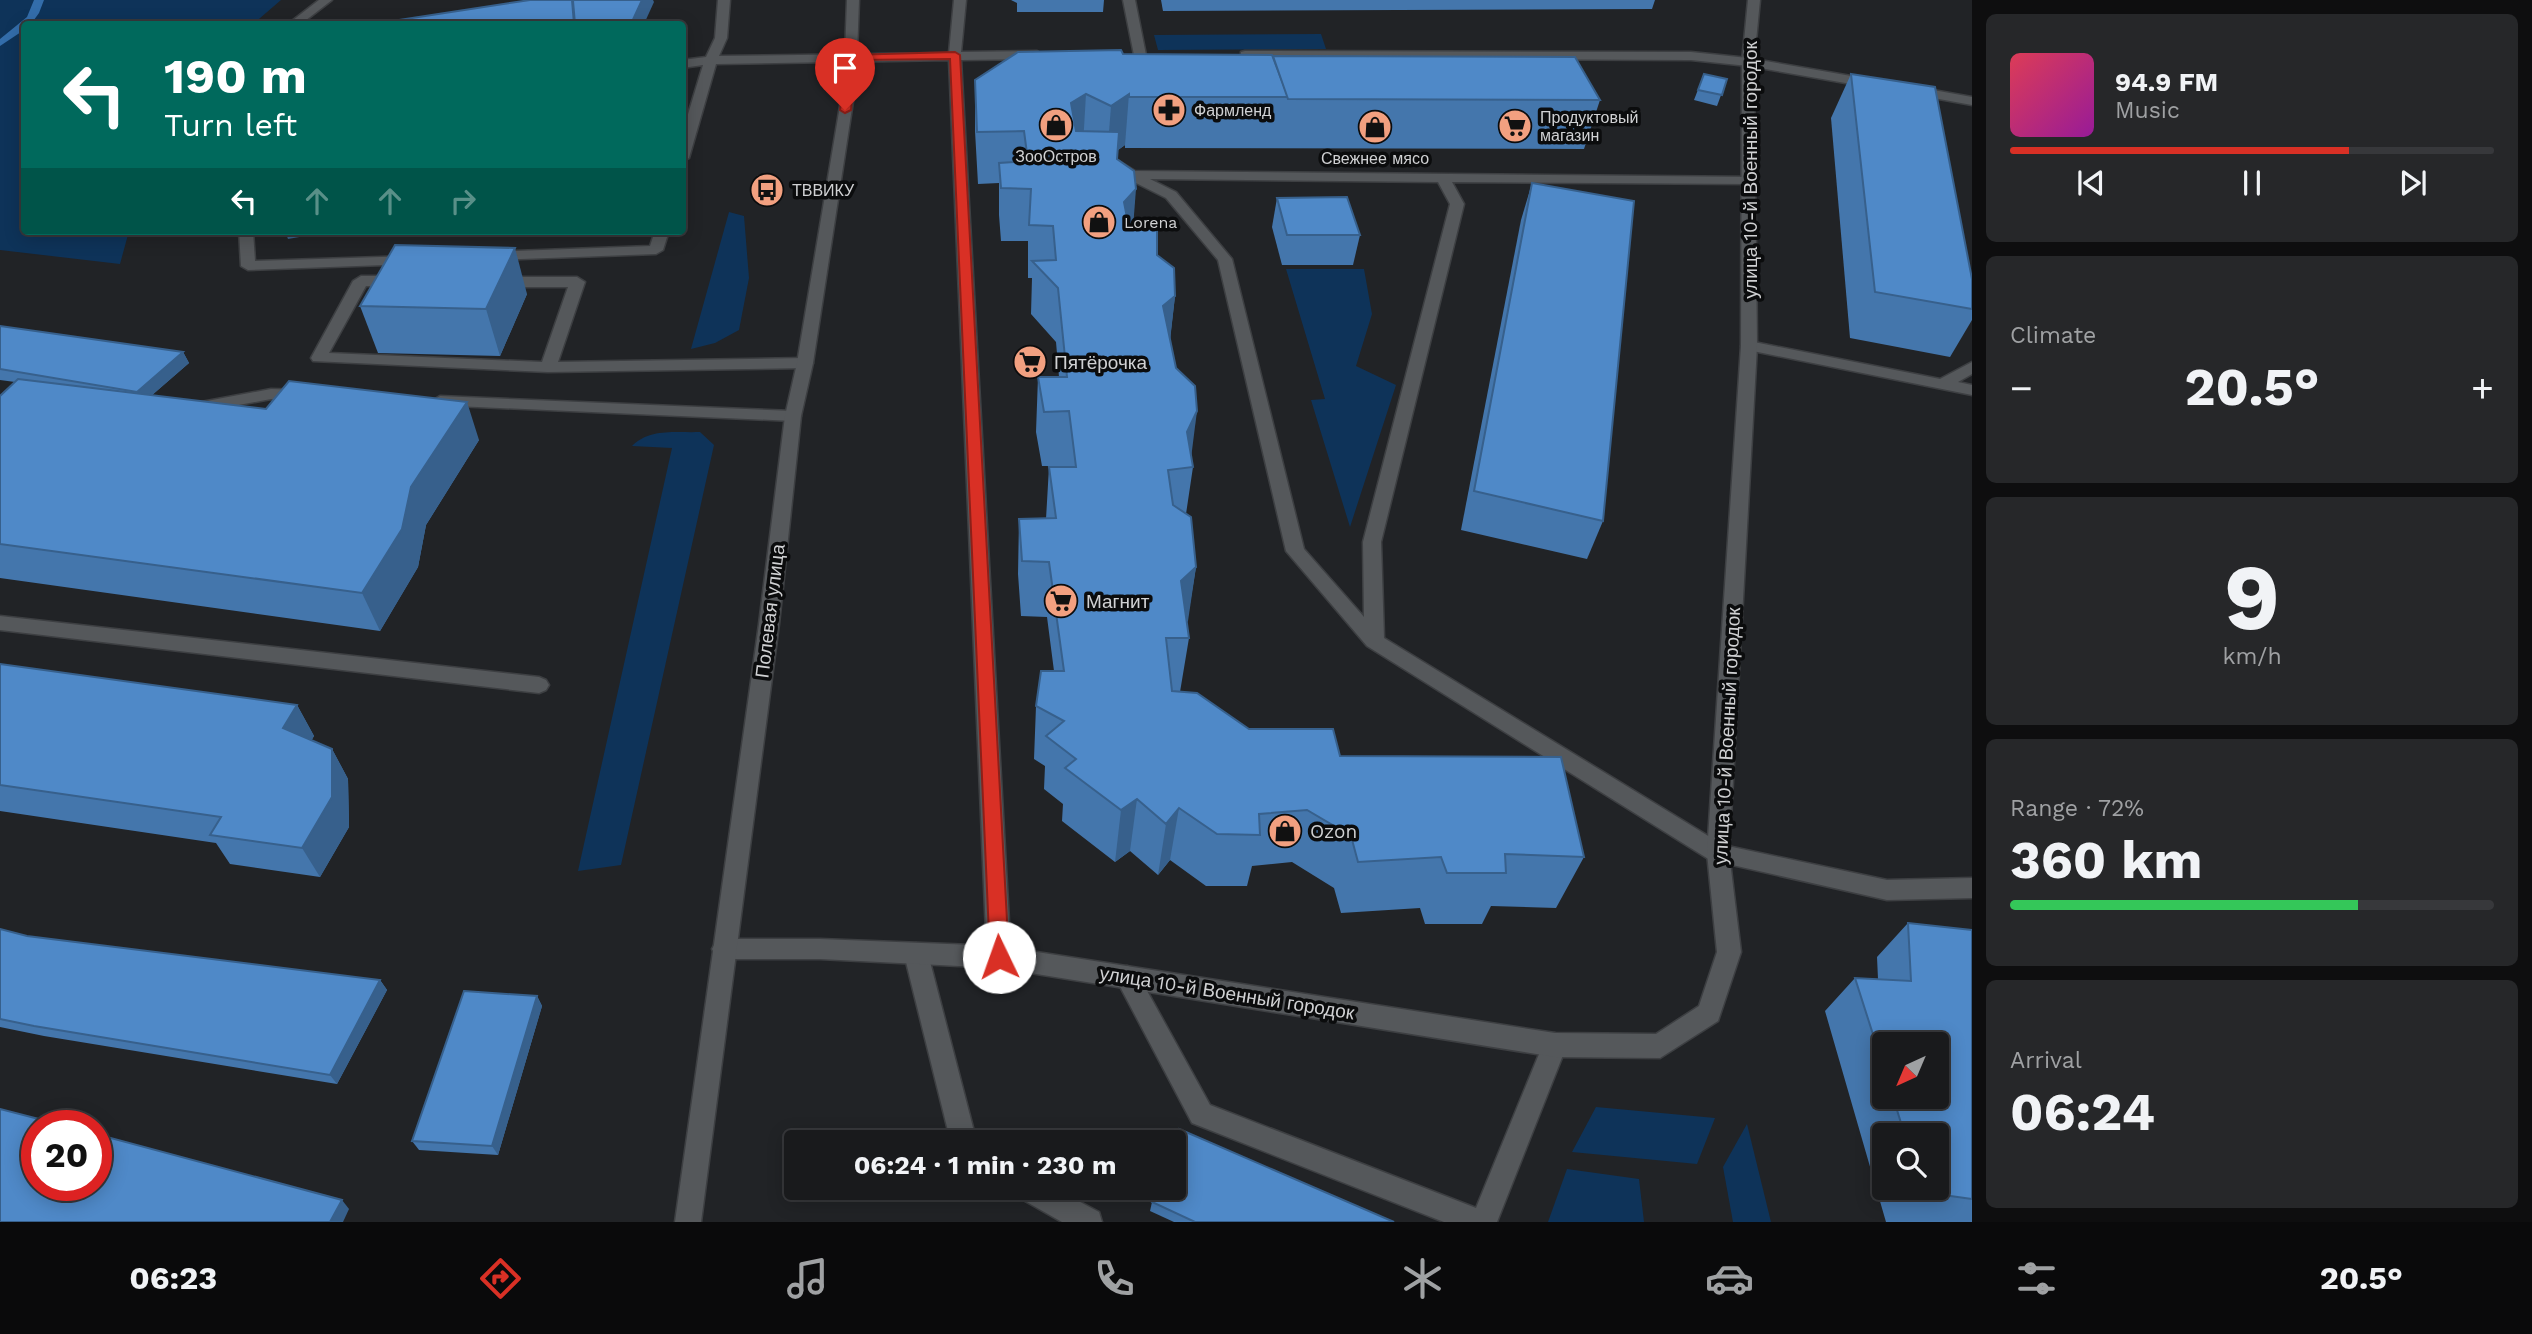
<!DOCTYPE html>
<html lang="en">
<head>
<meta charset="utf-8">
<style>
  :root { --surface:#191a1c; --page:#262729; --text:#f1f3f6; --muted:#9fa1a3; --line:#37383b; --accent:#d93025 }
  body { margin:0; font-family:"Work Sans",sans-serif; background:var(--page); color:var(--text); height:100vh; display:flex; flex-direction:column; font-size:26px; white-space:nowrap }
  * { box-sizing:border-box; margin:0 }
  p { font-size:23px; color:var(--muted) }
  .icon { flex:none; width:38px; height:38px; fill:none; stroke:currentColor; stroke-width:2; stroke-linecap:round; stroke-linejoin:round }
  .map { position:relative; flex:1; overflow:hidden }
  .sheet { display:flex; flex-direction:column; gap:14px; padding:14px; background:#0e0e0f; width:560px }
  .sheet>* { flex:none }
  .top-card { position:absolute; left:21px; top:21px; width:665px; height:214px; border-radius:7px; box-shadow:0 4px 18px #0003,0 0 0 2px var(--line); background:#00695c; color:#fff; overflow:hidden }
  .needle { width:46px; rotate:224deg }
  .buttons { position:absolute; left:1872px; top:1032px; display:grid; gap:14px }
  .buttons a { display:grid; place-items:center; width:77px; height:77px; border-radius:7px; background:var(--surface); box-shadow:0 4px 18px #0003,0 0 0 2px var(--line); font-size:35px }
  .speed { position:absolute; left:21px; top:1110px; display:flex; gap:14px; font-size:35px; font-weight:700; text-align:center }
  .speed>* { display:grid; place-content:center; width:91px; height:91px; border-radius:50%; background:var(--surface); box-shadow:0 4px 18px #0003,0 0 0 2px var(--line); line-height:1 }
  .speed .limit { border:10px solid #d22; background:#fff; color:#111 }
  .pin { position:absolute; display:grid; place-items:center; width:60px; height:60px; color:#fff; margin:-72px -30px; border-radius:50% 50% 50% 0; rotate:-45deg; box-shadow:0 0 7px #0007 }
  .pin .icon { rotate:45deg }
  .me { position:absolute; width:77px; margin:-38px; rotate:357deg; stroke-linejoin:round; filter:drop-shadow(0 0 5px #0008) }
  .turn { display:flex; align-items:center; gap:24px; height:147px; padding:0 28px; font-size:32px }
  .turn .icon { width:91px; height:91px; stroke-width:2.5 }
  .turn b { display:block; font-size:49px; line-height:60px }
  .lanes { display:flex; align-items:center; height:66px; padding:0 28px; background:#0003; justify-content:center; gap:35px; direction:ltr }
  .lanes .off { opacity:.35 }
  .big { font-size:52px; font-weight:700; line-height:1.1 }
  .sheet .card { flex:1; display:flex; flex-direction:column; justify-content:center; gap:10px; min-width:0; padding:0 24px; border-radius:10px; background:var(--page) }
  .sheet .dial { align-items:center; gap:0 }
  .dial b { font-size:91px; line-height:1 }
  .song { display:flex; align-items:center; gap:21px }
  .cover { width:84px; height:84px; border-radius:10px; background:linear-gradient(135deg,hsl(350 70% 55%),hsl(300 70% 35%)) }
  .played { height:7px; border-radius:4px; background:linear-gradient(90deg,var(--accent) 70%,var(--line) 70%) }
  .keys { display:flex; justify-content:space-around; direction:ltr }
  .heat { display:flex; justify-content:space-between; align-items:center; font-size:38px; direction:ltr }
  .charge { height:10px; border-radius:5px; background:linear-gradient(90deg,#34c759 72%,var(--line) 0) }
  .trip { position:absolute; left:784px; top:1130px; width:402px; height:70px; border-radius:7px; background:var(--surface); box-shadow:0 4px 18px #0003,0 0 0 2px var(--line); font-weight:700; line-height:70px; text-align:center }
  .menu { display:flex; height:112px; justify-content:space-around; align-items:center; background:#0a0a0b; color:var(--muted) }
  .menu .icon { width:49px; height:49px }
  .menu .active { color:var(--accent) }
  .menu b { font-size:32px; color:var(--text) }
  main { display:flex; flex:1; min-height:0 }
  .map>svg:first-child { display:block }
  .green { fill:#0e3359 }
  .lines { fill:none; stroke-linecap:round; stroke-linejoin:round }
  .stream { fill:#336daa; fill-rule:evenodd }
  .service-casing { stroke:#3d3f42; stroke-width:3 }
  .minor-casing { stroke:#3d3f42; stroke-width:3 }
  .tertiary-casing { stroke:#3d3f42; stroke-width:3 }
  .service { fill:#55585b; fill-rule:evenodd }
  .minor { fill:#55585b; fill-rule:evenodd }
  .tertiary { fill:#55585b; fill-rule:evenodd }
  .wall { fill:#4476ac; fill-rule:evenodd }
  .shaded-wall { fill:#37608c }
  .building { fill:#4f89c8; stroke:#37608c; stroke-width:2 }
  .route { fill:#d93025; stroke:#8d1f18; stroke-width:2 }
  .labels { text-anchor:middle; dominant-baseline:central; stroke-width:7; stroke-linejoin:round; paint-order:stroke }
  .far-poi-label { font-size:16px; fill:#d0d1d3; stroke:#0b0c0d; text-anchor:start }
  .street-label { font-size:19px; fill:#d0d1d3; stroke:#0b0c0d }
  .poi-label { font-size:19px; fill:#d0d1d3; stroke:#0b0c0d; text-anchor:start }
</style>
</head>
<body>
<main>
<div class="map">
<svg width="1972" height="1222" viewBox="0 0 1972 1222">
  <rect width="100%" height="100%" fill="#212326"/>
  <!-- green -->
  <g class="green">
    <polygon points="0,0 281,0 253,24 24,24 24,231 129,231 120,264 0,250"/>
    <polygon points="1321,34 1326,49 1158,50 1154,35"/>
    <polygon points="729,212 744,216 749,278 739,330 715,343 691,349"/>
    <polygon points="1286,269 1364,269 1372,314 1356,366 1396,385 1350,527 1311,400 1325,399"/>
    <path d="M700,432L714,445L621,865L578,871L672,448L632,446C650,428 676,433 700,432Z"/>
    <polygon points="1596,1107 1715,1118 1697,1164 1572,1152"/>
    <polygon points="1747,1124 1771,1222 1733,1222 1723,1167"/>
    <polygon points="1567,1169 1639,1179 1644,1222 1548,1222"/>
  </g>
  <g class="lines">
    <!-- stream -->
    <polygon class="stream" points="34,0 44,0 39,13 31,24 24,24 24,30 0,46 0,39 27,17"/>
    <defs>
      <g id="service">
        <polygon points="319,0 332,0 301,24 288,24"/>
        <polygon points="718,0 730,0 727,38 719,56 949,53 954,0 966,0 961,52 1037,51 1043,55 1037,59 961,60 1011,957 1007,964 999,968 991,964 987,957 949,60 716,64 689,158 682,162 682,134 703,65 682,68 682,60 706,57 715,38"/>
        <polygon points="1123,0 1135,0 1146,55 1144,58 1140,59 1134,55"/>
        <polygon points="1245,51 1691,52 1748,58 1874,80 1880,84 1874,88 1748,66 1691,60 1241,58 1241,52"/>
        <polygon points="1911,86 1972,97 1972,105 1906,93 1906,87"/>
        <path d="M1114,158L1135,171L1754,177L1756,180L1749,184L1452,182L1464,204L1381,542L1384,638L1723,845L1887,880L1972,878V898L1887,900L1710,860L1367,646L1286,551L1218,260L1166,198L1132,181L1109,165V159ZM1150,179L1438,182L1450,204L1363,542L1364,617L1304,549L1232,259L1176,192Z"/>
        <polygon points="239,231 253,231 255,261 412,256 419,260 412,264 248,270 241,266"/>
        <polygon points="655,231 669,231 663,250 656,254 491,260 484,256 491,252 650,246"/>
        <polygon points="361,276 398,276 406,281 398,286 366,286 329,353 542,362 568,287 498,287 490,282 498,277 577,277 585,282 558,362 805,358 813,363 805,368 548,372 313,361 311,358 353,281"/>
        <polygon points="1749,341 1940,379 1972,362 1972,374 1958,382 1972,385 1972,395 1743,349 1741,346 1743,343"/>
        <polygon points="271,389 305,390 313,395 305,400 271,399 196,413 188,408 196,403"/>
        <polygon points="440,396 793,411 801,416 793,421 434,405 432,401"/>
        <polygon points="0,616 539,677 546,680 549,685 546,690 539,693 0,630"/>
        <polygon points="916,943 924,947 928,954 977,1143 951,1143 904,954 908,947"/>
        <polygon points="1127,966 1135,969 1210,1105 1476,1208 1546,1037 1555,1033 1564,1037 1567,1045 1497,1222 1444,1222 1192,1123 1115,977 1119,969"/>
        <polygon points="1014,1188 1054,1188 1099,1212 1102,1222 1062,1222 1018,1197"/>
      </g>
      <polygon id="minor" points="1748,0 1760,0 1754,62 1757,346 1729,853 1741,952 1718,1021 1660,1058 1555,1057 999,968 820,959 724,959 716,956 712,949 716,942 724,939 820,939 999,946 1555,1033 1656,1034 1699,1006 1717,952 1707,853 1741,346 1742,62"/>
      <polygon id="tertiary" points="847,0 859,0 856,82 813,363 801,416 779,624 701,1222 675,1222 759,624 785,416 797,363 844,82"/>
    </defs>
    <!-- service casing -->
    <use href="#service" class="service-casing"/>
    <!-- minor casing -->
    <use href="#minor" class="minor-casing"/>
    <!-- tertiary casing -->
    <use href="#tertiary" class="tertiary-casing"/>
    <!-- service -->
    <use href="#service" class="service"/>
    <!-- minor -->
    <use href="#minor" class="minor"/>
    <!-- tertiary -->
    <use href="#tertiary" class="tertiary"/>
  </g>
  <!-- wall -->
  <g class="wall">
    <polygon points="1011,0 1104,0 1103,12 1017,12 1017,3"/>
    <polygon points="1161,0 1655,0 1652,9 1163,11"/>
    <polygon points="1123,54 1273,56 1600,100 1584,149 1125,148 1125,145 1118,150 1117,159 1133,228 1157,255 1175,296 1170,339 1193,467 1186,514 1196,567 1187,622 1189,638 1180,692 1249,729 1340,756 1584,857 1556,908 1491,906 1482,924 1425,924 1420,908 1341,913 1334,888 1292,862 1252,866 1247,886 1206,886 1170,860 1158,875 1130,851 1115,862 1062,821 1063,804 1044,789 1045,766 1034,759 1036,706 1054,671 1047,617 1021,616 1018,574 1019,519 1046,519 1049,467 1066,467 1066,466 1042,466 1036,432 1038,377 1059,377 1056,342 1031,314 1032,278 1028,278 1028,241 1001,241 999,215 999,183 978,184 975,131 975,80"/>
    <polygon points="1704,74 1727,79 1717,106 1694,100"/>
    <polygon points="1851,74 1972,279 1972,320 1950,357 1850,338 1831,118"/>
    <polygon points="1532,183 1603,521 1587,559 1461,530 1521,220"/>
    <polygon points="1277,198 1360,235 1353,265 1282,265 1272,227"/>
    <polygon points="527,294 500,356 378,353 360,306"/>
    <polygon points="0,326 183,352 189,363 152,395 479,440 426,525 418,567 380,631 0,578 0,396 15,382 0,380"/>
    <polygon points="0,664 297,705 314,736 311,741 332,749 348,779 349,827 320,877 230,864 216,843 0,811"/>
    <path d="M1908,923L1972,930V1222H1886L1825,1011L1855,978L1878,979L1877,957ZM1885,1045L1937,1097H1885ZM1885,1136H1937V1188H1885Z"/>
    <polygon points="0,929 27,936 380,980 387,990 337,1084 44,1036 0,1027"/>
    <polygon points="537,996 542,1006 498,1155 419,1150 412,1141"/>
    <polygon points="1152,1202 1394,1222 1174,1222 1150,1211"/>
  </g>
  <!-- shaded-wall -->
  <g class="shaded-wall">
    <polygon points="642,0 653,0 654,2 644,24 631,24"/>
    <polygon points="1086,94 1083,145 1069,154 1071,103"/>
    <polygon points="1129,94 1125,145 1107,158 1111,106"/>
    <polygon points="1136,189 1132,241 1124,202"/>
    <polygon points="285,231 333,231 288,239"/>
    <polygon points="515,248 527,294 500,356 486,309"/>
    <polygon points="1175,296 1169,350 1163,306"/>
    <polygon points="183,352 189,363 143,403 137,392"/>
    <polygon points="467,402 479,440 426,525 418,567 380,631 362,593 411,487"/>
    <polygon points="1197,411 1190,466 1187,432"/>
    <polygon points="1196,567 1188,621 1173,636 1181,581"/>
    <polygon points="297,705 314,736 300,759 283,728"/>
    <polygon points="332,749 348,779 349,827 320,877 302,848"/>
    <polygon points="1137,799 1130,851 1115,862 1121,810"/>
    <polygon points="1179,808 1170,860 1158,875 1166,824"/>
    <polygon points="380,980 387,990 337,1084 330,1075"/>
    <polygon points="537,996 542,1006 498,1155 492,1146"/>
    <polygon points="342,1200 349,1209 343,1222 330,1222"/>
  </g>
  <!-- building -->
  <g class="building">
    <polygon points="530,0 572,0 574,24 373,24"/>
    <polygon points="574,0 642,0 631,24 575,24 573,1"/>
    <polygon points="1121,50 1123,54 1272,55 1288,97 1129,97 1129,94 1111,106 1086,94 1071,103 1076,131 1119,132 1117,159 1134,171 1136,189 1124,202 1129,228 1157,226 1157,255 1174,268 1175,296 1163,306 1176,368 1195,386 1197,411 1187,432 1193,467 1168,470 1173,505 1191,517 1196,567 1181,581 1189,638 1166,638 1172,691 1197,693 1249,729 1333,729 1340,756 1561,757 1584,857 1505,854 1506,873 1447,873 1441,857 1358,862 1351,836 1307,810 1259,814 1260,835 1217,834 1179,808 1166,824 1137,799 1121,810 1065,768 1076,759 1046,736 1064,721 1036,706 1041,671 1064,671 1049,562 1022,561 1019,519 1056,518 1049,467 1076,467 1069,411 1044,412 1038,377 1067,377 1058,288 1032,261 1056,260 1053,226 1029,225 1031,189 1001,188 999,163 1028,161 1024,131 977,132 975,80 1018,52"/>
    <polygon points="1273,56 1575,57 1600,100 1288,99"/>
    <polygon points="1704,74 1727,79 1722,95 1698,90"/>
    <polygon points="1851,74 1935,87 1972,279 1972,309 1875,292"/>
    <polygon points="1532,183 1634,201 1603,521 1474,491"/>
    <polygon points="1347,197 1360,235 1287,235 1277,198"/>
    <polygon points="395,245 515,248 486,309 360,306"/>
    <polygon points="0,326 183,352 137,392 0,369"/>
    <polygon points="18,379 266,409 289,381 467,402 411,487 402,529 362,593 0,544 0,396"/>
    <polygon points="0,664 297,705 283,728 332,749 332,797 302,848 210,835 221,817 0,785"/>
    <polygon points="1908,923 1972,930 1972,1199 1922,1192 1921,1188 1937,1188 1937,1136 1905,1136 1893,1097 1937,1097 1937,1045 1885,1045 1885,1072 1855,978 1911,981"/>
    <polygon points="0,929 27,936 380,980 330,1075 34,1026 0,1019"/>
    <polygon points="464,991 537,996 492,1146 412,1141"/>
    <polygon points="0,1109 62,1125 37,1125 37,1185 96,1185 96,1134 342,1200 330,1222 0,1222"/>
    <polygon points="1179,1129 1394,1222 1195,1222 1152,1202 1157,1188 1174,1188 1174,1143"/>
  </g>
  <!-- route -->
  <polygon class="route" points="955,52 960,55 1009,957 1006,964 999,966 993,964 990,957 950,59 856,60 851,110 845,113 840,110 848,55"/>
  <!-- icons -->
  <defs>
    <symbol id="pharmacy-disc" viewBox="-11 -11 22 22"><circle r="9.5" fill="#f2a080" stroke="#0b0c0d"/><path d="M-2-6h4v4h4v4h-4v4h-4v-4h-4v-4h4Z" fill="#111"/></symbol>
    <symbol id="shop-disc" viewBox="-11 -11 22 22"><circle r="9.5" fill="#f2a080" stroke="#0b0c0d"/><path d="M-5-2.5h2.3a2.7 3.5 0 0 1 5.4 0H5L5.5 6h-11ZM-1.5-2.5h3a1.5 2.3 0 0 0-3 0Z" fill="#111"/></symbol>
    <symbol id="supermarket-disc" viewBox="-11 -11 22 22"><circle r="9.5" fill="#f2a080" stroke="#0b0c0d"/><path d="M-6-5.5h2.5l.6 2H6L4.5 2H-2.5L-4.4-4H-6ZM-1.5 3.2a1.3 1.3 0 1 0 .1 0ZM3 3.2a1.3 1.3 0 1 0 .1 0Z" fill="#111"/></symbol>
    <symbol id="bus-disc" viewBox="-11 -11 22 22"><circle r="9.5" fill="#f2a080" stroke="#0b0c0d"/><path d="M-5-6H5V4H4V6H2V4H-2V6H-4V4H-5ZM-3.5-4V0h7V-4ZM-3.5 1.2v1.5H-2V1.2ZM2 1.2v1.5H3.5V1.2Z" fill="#111"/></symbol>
  </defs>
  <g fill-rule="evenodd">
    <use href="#pharmacy-disc" x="1150" y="91" width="38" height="38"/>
    <use href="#shop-disc" x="1037" y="106" width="38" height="38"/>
    <use href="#supermarket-disc" x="1496" y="107" width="38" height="38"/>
    <use href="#shop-disc" x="1356" y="108" width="38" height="38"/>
    <use href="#bus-disc" x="748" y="171" width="38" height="38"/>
    <use href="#shop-disc" x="1080" y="203" width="38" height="38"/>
    <use href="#supermarket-disc" x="1011" y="343" width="38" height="38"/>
    <use href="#supermarket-disc" x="1042" y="582" width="38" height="38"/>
    <use href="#shop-disc" x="1266" y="812" width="38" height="38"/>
  </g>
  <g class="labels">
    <!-- far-poi labels -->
    <g class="far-poi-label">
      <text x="1194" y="110">Фармленд</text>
      <text x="1540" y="117">Продуктовый<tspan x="1540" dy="18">магазин</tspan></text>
      <text x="1056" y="156" text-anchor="middle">ЗооОстров</text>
      <text x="1375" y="158" text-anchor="middle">Свежнее мясо</text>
      <text x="792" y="190">ТВВИКУ</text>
      <text x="1124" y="222">Lorena</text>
    </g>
    <!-- street labels -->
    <g class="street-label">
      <text transform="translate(1750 170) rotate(-90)">улица 10-й Военный городок</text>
      <text transform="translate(770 611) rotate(-83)">Полевая улица</text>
      <text transform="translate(1727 736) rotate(-87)">улица 10-й Военный городок</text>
      <text transform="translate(1227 993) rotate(9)">улица 10-й Военный городок</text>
    </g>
    <!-- poi labels -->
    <g class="poi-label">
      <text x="1054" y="362">Пятёрочка</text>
      <text x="1086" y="601">Магнит</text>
      <text x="1310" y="831">Ozon</text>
    </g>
  </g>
</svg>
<div class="buttons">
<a><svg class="needle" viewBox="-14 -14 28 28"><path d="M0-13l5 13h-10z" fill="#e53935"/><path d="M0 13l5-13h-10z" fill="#9fa1a3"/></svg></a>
<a><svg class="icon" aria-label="search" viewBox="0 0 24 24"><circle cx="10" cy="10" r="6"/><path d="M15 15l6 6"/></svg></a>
</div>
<div class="speed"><div class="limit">20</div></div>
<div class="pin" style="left:845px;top:110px;background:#d93025"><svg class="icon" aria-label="arrive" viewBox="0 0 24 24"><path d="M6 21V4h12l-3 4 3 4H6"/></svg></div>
<svg class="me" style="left:999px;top:957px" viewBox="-20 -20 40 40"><circle r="19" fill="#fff"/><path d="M0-13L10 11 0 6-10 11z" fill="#d93025"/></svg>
<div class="trip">06:24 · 1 min · 230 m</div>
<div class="top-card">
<div class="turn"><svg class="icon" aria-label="left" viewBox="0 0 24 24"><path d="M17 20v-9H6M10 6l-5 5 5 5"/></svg><div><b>190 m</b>Turn left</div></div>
<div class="lanes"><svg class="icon" aria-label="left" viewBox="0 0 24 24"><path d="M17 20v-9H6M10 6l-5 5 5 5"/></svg><svg class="icon off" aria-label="ahead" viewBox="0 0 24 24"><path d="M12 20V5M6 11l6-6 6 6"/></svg><svg class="icon off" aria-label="ahead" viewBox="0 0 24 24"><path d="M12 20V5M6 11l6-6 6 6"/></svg><svg class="icon off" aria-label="right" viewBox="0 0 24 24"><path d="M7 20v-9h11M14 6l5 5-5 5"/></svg></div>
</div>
</div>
<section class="sheet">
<div class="card">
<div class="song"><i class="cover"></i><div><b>94.9 FM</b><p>Music</p></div></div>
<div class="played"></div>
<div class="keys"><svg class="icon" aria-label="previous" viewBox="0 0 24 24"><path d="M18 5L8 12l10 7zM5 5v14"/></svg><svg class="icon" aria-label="pause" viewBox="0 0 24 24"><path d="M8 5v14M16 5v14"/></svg><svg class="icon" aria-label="next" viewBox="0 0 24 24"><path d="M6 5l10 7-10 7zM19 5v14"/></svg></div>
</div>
<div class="card"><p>Climate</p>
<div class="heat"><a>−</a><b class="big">20.5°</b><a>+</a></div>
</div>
<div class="card dial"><b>9</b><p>km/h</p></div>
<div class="card"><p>Range · 72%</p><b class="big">360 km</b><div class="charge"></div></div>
<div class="card"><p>Arrival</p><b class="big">06:24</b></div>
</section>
</main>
<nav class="menu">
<b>06:23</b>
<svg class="icon active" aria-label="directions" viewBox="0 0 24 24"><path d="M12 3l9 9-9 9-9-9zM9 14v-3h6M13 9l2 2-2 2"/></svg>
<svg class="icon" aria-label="music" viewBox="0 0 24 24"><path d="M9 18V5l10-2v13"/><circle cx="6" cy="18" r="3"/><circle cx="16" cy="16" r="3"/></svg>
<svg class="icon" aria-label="phone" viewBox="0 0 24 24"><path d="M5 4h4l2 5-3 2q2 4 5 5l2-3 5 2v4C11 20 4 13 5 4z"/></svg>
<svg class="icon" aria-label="climate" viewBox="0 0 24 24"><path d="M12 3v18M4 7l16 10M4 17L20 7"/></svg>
<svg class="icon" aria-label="car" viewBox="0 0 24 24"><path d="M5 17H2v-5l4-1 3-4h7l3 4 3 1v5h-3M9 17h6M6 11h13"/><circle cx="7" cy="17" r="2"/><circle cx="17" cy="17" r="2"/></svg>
<svg class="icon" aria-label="filters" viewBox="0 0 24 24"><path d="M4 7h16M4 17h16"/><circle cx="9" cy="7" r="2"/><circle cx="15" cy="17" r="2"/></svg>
<b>20.5°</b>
</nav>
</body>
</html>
